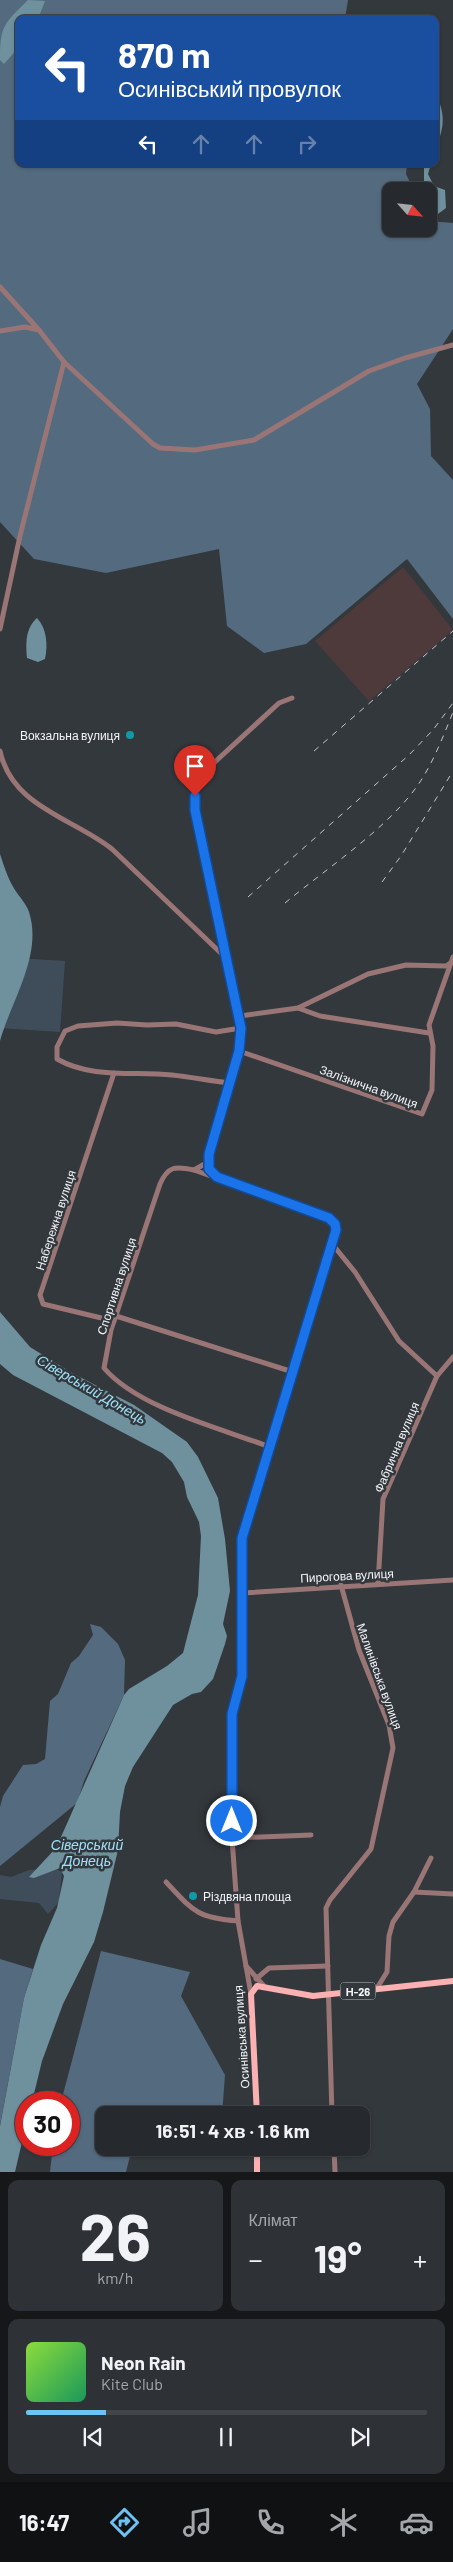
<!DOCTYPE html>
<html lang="uk">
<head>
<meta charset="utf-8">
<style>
  :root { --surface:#262a2e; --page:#2e3236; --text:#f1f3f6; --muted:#a4a7aa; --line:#42464a; --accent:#6ec2f3 }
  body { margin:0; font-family:Barlow,sans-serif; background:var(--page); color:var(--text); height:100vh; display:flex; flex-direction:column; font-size:19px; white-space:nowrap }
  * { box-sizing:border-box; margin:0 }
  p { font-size:16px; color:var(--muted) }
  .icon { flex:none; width:28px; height:28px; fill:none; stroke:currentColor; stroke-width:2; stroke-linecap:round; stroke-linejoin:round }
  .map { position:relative; height:2172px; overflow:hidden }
  .details { display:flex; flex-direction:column; gap:8px; padding:8px; background:#151719; flex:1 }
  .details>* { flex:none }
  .hud { position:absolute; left:15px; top:15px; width:424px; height:152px; border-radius:10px; box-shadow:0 1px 4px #0004,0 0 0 1px var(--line); background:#1a4fa0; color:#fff; overflow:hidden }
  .needle { width:32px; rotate:117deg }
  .controls { position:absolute; left:382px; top:182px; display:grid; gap:10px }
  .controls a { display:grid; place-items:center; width:55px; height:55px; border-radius:10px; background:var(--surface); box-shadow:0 1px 4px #0004,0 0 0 1px var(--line); font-size:25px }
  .speed { position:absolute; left:15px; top:2091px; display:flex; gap:10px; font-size:25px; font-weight:700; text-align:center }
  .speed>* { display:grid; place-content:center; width:65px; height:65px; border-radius:50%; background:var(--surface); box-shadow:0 1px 4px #0004,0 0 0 1px var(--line); line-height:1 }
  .speed .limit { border:8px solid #d22; background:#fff; color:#111 }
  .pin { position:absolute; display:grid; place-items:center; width:42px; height:42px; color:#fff; margin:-51px -21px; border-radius:50% 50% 50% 0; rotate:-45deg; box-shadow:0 0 5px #0007 }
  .pin .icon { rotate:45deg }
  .me { position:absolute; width:55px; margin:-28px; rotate:0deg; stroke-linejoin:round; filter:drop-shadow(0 0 4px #0008) }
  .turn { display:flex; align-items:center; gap:18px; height:105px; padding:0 20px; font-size:22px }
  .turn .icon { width:65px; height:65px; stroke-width:2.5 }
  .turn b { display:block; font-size:35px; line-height:42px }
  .lanes { display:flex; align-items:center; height:48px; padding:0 20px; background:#0003; justify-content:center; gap:25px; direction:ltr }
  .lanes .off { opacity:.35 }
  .big { font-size:38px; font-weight:700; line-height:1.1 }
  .details .widget { flex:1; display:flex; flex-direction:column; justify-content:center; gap:8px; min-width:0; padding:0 18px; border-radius:10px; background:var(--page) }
  .details .dial { align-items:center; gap:0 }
  .dial b { font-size:65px; line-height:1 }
  .song { display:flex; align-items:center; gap:15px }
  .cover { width:60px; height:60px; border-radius:8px; background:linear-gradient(135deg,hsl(90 70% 55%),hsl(150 70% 35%)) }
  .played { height:5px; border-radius:2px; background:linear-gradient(90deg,var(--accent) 20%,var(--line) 20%) }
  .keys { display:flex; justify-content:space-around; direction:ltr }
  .heat { display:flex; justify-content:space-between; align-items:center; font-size:28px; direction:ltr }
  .details .tiles { flex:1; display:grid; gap:8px; grid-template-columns:1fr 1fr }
  .widget:last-child { grid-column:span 2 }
  .trip { position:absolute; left:95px; top:2106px; width:275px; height:50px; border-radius:10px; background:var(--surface); box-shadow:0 1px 4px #0004,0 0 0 1px var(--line); font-weight:700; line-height:50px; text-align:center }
  .tabs { display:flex; height:80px; justify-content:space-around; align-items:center; background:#0f1112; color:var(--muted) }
  .tabs .icon { width:35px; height:35px }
  .tabs .current { color:var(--accent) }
  .tabs b { font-size:22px; color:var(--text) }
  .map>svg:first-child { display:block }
  .industrial { fill:#4e393b }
  .green { fill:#3f4d5a }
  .forest { fill:#536a7f }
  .water { fill:#6f919e }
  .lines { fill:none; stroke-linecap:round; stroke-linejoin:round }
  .minor { stroke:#9a7575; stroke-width:5 }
  .major { stroke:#fbb1b2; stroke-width:6 }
  .rail { stroke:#c3c6ca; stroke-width:1; stroke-dasharray:6 6; stroke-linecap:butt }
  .route-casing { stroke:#114b97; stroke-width:12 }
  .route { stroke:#1a73e8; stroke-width:9 }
  .culture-dot { fill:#0f9aa8; stroke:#33383d; stroke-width:2 }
  .labels { text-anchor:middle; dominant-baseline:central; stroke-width:5; stroke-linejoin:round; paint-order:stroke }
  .shield { fill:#33383d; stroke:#b9bcc0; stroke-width:1 }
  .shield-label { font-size:11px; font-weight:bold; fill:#f2f5f8 }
  .poi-label { font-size:12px; fill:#f2f5f8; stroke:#33383d; text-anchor:end }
  .street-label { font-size:12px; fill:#f2f5f8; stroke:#33383d }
  .water-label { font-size:14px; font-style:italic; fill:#a0e1f9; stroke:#33383d }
</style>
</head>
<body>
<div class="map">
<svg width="453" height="2172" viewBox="0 0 453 2172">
  <rect width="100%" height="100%" fill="#33383d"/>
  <!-- industrial -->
  <polygon class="industrial" points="403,567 453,630 369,701 315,641"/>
  <!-- green -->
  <g class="green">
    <polygon points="0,957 65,961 60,1032 0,1028"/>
    <polygon points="56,1869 62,1871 59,1902 48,1914 39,1903 0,1899 0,1875 11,1877 29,1870"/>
  </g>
  <!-- forest -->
  <g class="forest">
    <polygon points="0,0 348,0 345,19 19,19 19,164 407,164 406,174 414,191 391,191 391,229 429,229 429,221 453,223 453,329 417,384 430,409 431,456 453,480 453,619 407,559 306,644 264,653 227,626 219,549 106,573 34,559 0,522"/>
    <polygon points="90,1624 101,1627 118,1644 125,1660 124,1695 84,1781 77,1803 0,1866 0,1807 3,1796 23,1765 36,1764 45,1759 50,1701 58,1694 71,1663 79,1656 93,1635"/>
    <polygon points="101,1951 190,1972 181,1996 225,2075 222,2115 104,2115 104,2148 132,2148 126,2172 50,2172 53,2145 69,2145 69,2102 61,2102"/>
    <polygon points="0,1959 33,1969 24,1998 0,2125"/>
  </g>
  <!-- water -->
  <g class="water">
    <path d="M28,0L45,1L38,19H19V47L4,64L0,60C0,25 4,24 28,0Z"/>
    <path d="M438,99C446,118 443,131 435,149V114Z"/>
    <polygon points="424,164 431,164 428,174 434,186 445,190 446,208 438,214 429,191 424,190"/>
    <path d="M37,618C47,629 48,645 45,659L38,662L27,658C26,643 25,629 37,618Z"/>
    <path d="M0,854C4,866 8,879 15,890C20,898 26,903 29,912C43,955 11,1001 0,1041Z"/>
    <polygon points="0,1312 30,1347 72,1373 134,1405 187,1442 198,1457 218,1498 225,1539 230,1591 223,1624 227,1636 225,1644 213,1679 201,1692 192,1694 173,1705 133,1767 125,1786 120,1812 118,1850 103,1912 94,1942 63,2004 42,2061 32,2102 26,2102 26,2125 15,2172 0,2172 0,2126 24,1998 41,1945 57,1908 64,1876 60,1868 34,1878 29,1877 55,1849 61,1837 124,1695 129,1689 167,1666 183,1653 198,1595 201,1536 199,1522 187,1497 184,1482 172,1462 162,1453 13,1375 0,1364"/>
  </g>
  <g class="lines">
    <!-- minor -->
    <g class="minor">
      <polyline points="0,287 39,330 64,362 153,444 160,448 195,450 254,440 369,371 405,358 453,345"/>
      <polyline points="0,331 25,327 39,330"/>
      <polyline points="0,629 20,536 64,362"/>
      <path d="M0,751C12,807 73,818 112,849L226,958"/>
      <polyline points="298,1008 320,1016 429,1033"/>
      <polyline points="240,1016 298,1008 368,974 406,965 446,966 449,964"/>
      <polyline points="239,1051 422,1114 432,1090 433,1046 429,1025 453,957"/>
      <polyline points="114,1073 40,1295 43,1304 114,1321"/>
      <path d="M230,1083C211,1081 191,1077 172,1075C134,1071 92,1079 57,1059V1047L65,1031L78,1026L117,1023L147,1025L176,1024L216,1032L241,1028"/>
      <polyline points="194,1170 208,1162"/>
      <polyline points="214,1175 209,1169 209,1154 239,1051 241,1028 195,810 195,796 204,772 279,703 292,698"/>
      <polyline points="333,1245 355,1272 399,1341 437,1376"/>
      <polyline points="116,1316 293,1372"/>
      <polyline points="378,1584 383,1499 437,1376 453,1357"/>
      <polyline points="243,1593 453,1580"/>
      <polyline points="232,1838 311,1835"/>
      <path d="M166,1882C193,1911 197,1918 238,1921"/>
      <polyline points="414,1892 453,1894"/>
      <polyline points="246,1966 264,1986"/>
      <polyline points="256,1979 269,1968 328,1966"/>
      <polyline points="377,1988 387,1972 389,1936 393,1922 414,1892 431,1858"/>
      <path d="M251,1994L238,1921L232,1838V1714L242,1676V1537L333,1245C336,1235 339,1224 329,1218L194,1170C175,1166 168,1166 160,1184L111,1330L104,1368C138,1408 220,1428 270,1447"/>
      <polyline points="332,2115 326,1908 330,1900 371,1849 393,1748 389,1725 359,1650 341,1585"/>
      <polyline points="334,2148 335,2172"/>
    </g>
    <!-- major -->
    <g class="major">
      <polyline points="257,2115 251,1994 257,1986 313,1996 453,1981"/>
      <polyline points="257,2148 257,2172"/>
    </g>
    <!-- rail -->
    <g class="rail">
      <polyline points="314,751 453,631"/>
      <polyline points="382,882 401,856 453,771"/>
      <polyline points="248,897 409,755 433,730 453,703"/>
      <path d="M285,903C327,868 387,829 418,785C433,763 443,737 453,712"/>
    </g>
  </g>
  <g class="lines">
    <defs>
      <polyline id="route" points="195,796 195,810 241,1028 239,1051 209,1154 209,1169 217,1177 329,1218 335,1224 336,1230 242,1538 242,1676 232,1714 232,1821"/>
    </defs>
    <!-- route casing -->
    <use href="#route" class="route-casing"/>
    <!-- route -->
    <use href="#route" class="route"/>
  </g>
  <!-- markers -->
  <g class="culture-dot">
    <circle cx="130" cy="735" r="5"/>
    <circle cx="193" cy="1896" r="5"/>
  </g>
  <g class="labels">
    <!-- shield labels -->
    <rect class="shield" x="340.5" y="1982.5" width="35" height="17" rx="4"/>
    <g class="shield-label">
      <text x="358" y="1991">Н-26</text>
    </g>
    <!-- poi labels -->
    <g class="poi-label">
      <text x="120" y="735">Вокзальна вулиця</text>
      <text x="203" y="1896" text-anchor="start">Різдвяна площа</text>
    </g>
    <!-- street labels -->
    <g class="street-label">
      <text transform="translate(369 1086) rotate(20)">Залізнична вулиця</text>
      <text transform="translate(55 1220) rotate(-72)">Набережна вулиця</text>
      <text transform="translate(116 1286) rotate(-72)">Спортивна вулиця</text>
      <text transform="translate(396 1447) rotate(-67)">Фабрична вулиця</text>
      <text transform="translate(347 1575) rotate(-3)">Пирогова вулиця</text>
      <text transform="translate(380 1676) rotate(70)">Малинівська вулиця</text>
      <text transform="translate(241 2037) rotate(-94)">Осинівська вулиця</text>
    </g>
    <!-- water labels -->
    <g class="water-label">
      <text transform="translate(92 1389) rotate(30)">Сіверський Донець</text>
      <text x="87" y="1844">Сіверський<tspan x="87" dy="16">Донець</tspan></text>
    </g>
  </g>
</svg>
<div class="controls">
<a><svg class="needle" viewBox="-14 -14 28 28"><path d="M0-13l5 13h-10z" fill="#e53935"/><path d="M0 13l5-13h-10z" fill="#a4a7aa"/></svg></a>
</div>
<div class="speed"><div class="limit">30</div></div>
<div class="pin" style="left:195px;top:796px;background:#d93025"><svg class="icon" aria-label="arrive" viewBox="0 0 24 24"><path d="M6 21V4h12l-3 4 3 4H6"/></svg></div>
<svg class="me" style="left:232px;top:1821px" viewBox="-20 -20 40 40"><circle r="17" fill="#1a73e8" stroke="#fff" stroke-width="3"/><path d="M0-11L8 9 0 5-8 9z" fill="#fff"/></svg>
<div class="trip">16:51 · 4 хв · 1.6 km</div>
<div class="hud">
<div class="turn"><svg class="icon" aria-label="left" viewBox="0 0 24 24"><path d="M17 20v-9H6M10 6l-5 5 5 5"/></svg><div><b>870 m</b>Осинівський провулок</div></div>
<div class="lanes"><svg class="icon" aria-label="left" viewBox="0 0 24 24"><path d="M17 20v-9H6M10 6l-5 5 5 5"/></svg><svg class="icon off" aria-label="ahead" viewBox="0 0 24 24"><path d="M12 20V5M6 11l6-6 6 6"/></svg><svg class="icon off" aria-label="ahead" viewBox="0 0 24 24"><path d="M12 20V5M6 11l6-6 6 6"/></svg><svg class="icon off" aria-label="right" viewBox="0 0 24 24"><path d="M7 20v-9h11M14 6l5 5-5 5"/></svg></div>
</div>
</div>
<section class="details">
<div class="tiles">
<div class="widget dial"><b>26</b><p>km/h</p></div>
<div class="widget"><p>Клімат</p>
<div class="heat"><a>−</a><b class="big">19°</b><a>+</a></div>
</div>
<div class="widget">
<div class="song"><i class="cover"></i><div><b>Neon Rain</b><p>Kite Club</p></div></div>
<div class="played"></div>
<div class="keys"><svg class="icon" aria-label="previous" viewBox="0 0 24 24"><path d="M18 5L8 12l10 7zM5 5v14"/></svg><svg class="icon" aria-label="pause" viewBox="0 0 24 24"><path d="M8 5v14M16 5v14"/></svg><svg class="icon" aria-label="next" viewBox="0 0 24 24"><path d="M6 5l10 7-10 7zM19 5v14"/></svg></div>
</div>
</div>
</section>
<nav class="tabs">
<b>16:47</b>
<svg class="icon current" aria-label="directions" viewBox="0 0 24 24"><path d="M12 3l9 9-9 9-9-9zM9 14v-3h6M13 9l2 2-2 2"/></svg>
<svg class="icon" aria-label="music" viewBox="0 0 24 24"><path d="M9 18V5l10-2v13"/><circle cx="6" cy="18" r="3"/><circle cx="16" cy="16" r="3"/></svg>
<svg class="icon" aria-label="phone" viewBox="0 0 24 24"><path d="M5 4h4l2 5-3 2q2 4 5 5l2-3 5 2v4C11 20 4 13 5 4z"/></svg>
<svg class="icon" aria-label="climate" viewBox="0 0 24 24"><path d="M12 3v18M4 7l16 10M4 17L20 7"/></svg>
<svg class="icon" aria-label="car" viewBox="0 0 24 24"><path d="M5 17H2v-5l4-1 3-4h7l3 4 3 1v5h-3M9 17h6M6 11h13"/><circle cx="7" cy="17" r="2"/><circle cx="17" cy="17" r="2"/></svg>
</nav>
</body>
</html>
